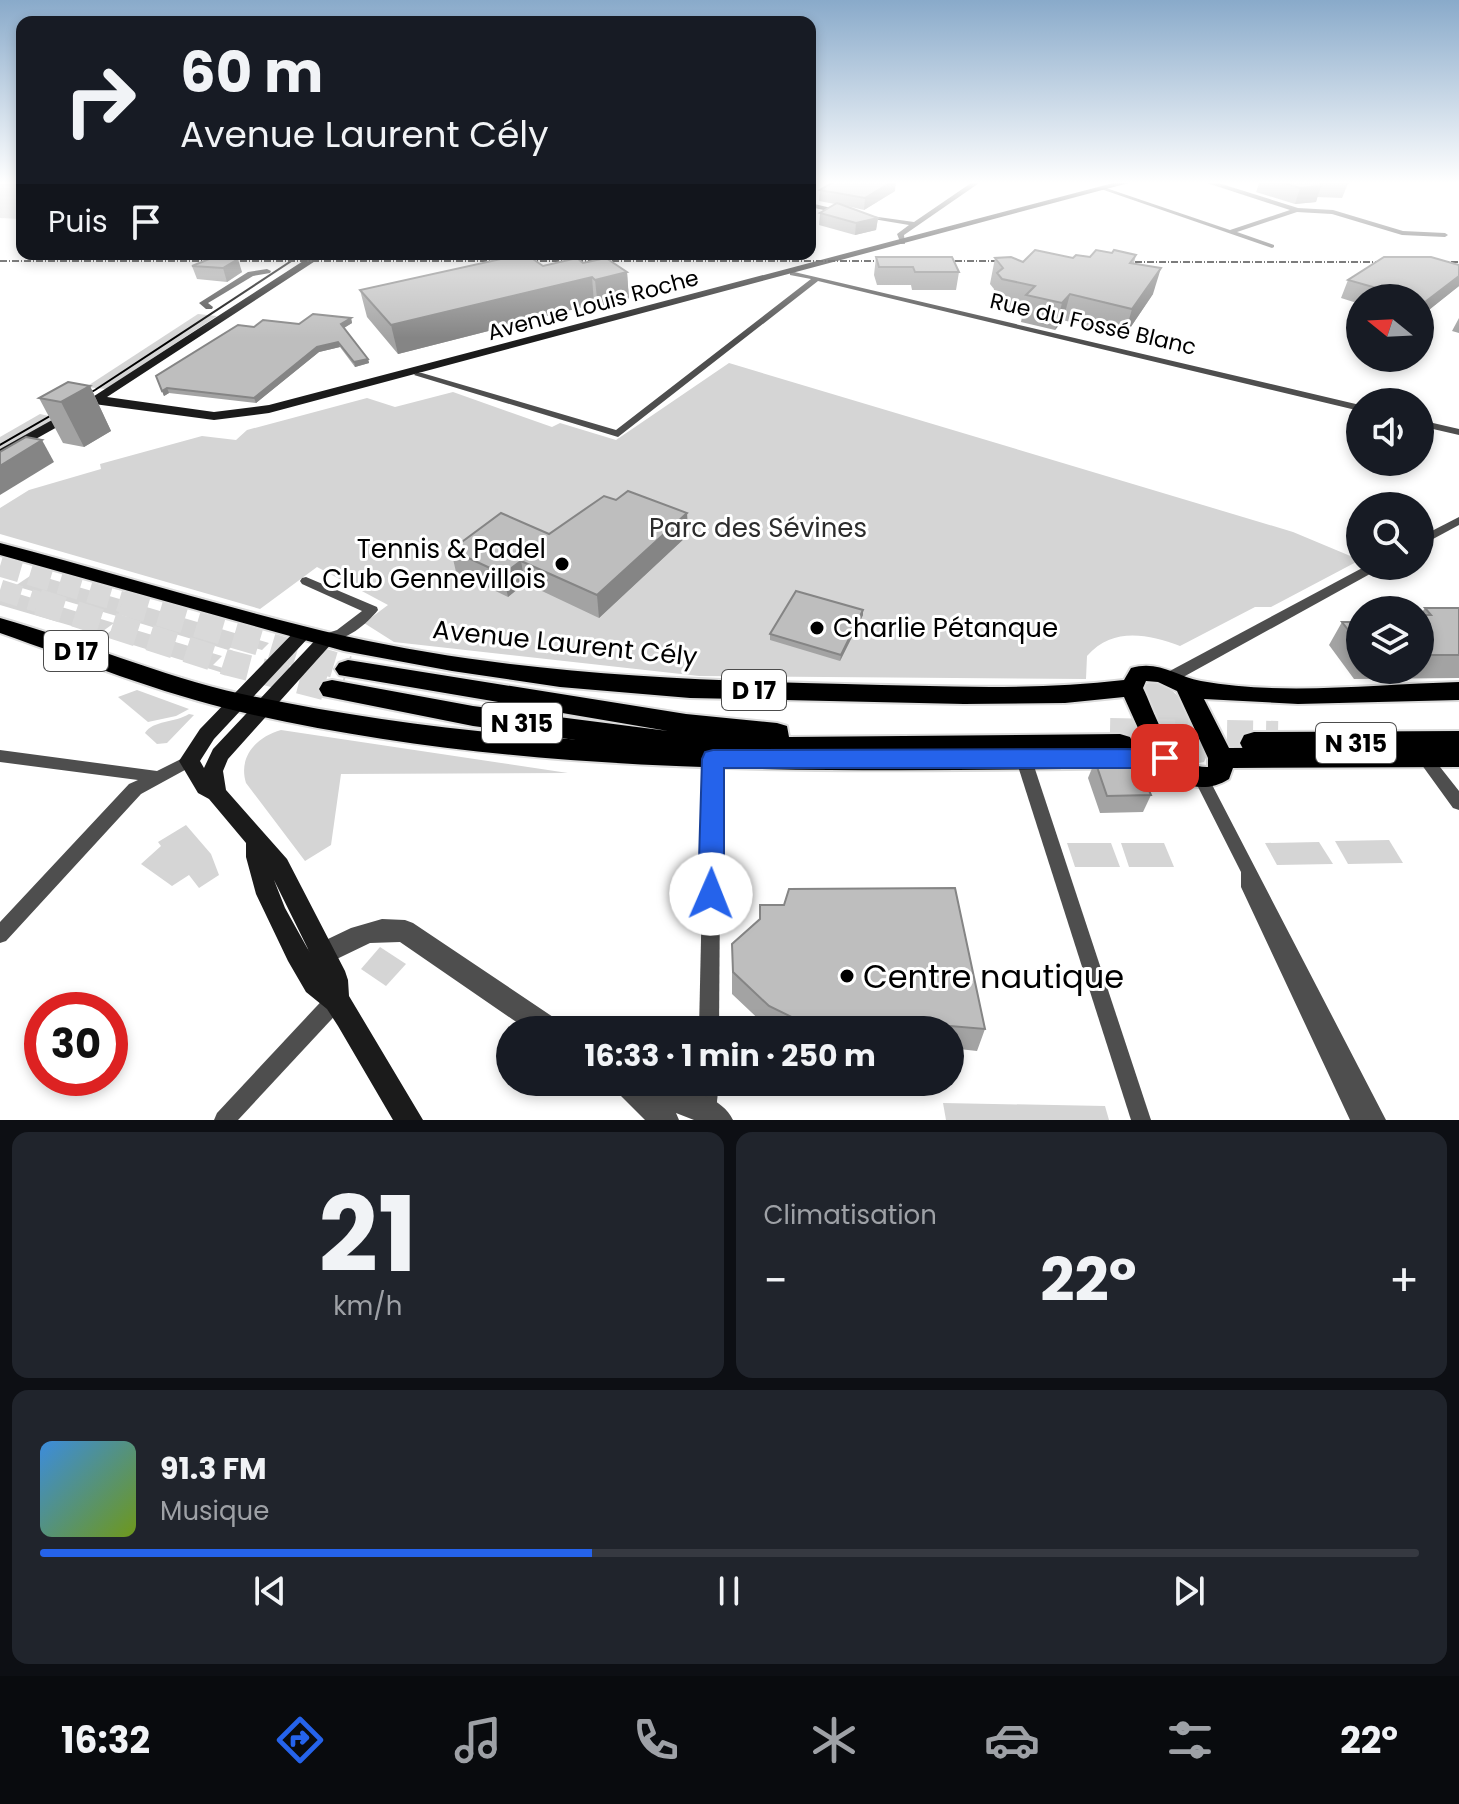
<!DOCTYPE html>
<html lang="fr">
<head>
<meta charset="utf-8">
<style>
  :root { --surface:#171b24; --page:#20242c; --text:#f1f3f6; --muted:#9ea1a6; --line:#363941; --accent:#2563eb }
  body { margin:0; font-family:Poppins,sans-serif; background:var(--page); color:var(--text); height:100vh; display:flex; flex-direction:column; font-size:30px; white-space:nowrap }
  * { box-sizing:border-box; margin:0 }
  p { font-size:26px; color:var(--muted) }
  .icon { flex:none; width:44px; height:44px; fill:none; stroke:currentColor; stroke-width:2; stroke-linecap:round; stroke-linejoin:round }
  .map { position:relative; height:1120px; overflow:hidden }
  .side { display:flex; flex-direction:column; gap:12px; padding:12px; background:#0d0f14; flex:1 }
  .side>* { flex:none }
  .guide { position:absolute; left:16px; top:16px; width:800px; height:244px; border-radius:16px; box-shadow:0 4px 12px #0003; background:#171b24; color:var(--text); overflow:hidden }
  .needle { width:52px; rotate:288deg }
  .tools { position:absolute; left:1346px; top:284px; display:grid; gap:16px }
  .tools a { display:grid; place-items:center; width:88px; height:88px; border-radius:50%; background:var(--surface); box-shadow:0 4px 12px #0003; font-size:40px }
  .speed { position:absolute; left:24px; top:992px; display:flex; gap:16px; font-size:40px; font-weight:700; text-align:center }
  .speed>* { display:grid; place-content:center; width:104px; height:104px; border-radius:50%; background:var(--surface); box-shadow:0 4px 12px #0003; line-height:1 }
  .speed .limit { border:12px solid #d22; background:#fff; color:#111 }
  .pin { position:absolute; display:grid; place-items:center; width:68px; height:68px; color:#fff; margin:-34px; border-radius:16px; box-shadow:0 4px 12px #0006 }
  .me { position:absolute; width:88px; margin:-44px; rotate:1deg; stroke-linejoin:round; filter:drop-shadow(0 0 6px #0008) }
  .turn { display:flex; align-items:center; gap:28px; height:168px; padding:0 32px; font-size:36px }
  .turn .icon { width:104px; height:104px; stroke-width:2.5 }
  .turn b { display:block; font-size:56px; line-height:68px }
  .then { display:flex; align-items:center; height:76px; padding:0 32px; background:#0003; gap:16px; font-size:30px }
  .big { font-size:60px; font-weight:700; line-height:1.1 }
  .side .widget { flex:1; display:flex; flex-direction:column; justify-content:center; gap:12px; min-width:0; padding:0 28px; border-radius:16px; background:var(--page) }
  .side .dial { align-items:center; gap:0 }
  .dial b { font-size:104px; line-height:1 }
  .song { display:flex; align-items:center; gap:24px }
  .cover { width:96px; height:96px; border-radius:12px; background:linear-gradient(135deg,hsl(210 70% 55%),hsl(80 70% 35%)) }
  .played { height:8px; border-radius:4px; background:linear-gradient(90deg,var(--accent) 40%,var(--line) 40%) }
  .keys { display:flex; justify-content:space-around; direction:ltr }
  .heat { display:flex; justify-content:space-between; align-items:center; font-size:44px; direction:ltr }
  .side .tiles { flex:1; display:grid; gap:12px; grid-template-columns:1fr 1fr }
  .widget:last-child { grid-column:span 2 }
  .trip { position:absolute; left:496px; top:1016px; width:468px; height:80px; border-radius:40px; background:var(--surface); box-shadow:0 4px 12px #0003; font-weight:700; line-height:80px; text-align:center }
  .menu { display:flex; height:128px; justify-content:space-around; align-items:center; background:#090b0e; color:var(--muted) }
  .menu .icon { width:56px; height:56px }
  .menu .selected { color:var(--accent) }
  .menu b { font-size:36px; color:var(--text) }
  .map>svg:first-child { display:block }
  .green { fill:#d5d5d5 }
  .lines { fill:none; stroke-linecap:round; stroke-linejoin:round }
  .trunk-tunnel-far1 { stroke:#d9d9d9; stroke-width:21; stroke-dasharray:21 10; stroke-linecap:butt }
  .trunk-tunnel { stroke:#d9d9d9; stroke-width:26; stroke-dasharray:26 13; stroke-linecap:butt }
  .primary-casing { stroke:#dbdbdb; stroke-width:4 }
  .trunk-casing { stroke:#dbdbdb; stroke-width:4 }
  .minor { fill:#4e4e4e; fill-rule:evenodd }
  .tertiary { fill:#4e4e4e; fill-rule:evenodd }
  .secondary { fill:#1b1b1b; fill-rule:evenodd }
  .primary { fill:#000; fill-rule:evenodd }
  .trunk { fill:#000; fill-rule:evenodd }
  .tram { stroke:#000; stroke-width:2 }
  .rail { stroke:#000; stroke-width:2; stroke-dasharray:7 2 1 2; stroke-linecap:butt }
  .wall { fill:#a3a3a3 }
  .shaded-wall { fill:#858585 }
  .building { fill:#bebebe; stroke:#858585; stroke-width:2 }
  .route { fill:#2563eb; stroke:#184099; stroke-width:2 }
  .poi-dot { fill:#000; stroke:#fff; stroke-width:3 }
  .labels { text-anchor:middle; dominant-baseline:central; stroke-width:6; stroke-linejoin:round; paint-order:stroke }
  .far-street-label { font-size:22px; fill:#000; stroke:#fff }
  .shield { fill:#fff; stroke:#4c4c4c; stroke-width:2 }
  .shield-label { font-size:24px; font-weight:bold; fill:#000 }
  .park-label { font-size:26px; fill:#2c2c2c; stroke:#fff }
  .poi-label { font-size:26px; fill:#000; stroke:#fff; text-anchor:end }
  .street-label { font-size:26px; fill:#000; stroke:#fff }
  .near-poi-label { font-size:32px; fill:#000; stroke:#fff; text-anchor:start }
</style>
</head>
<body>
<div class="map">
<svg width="1459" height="1120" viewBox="0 0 1459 1120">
  <rect width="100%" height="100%" fill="#fff"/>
  <!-- green -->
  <g class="green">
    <polygon points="0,181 22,181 22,219 0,218"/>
    <polygon points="198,314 217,316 106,389 86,387"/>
    <path d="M729,363L1293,532L1360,560L1271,607H1255L1180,646C1147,634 1113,627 1087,656L1086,679L699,676L394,642L364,623L388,605L317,567L260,609L0,534V508L29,490L101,469L100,464L202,436L236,440L247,430L367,398L395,407L453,392L552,427L560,423L616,440Z"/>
    <polygon points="40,414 58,418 0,452 0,437"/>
    <polygon points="33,574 137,604 120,617 15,586"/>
    <polygon points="9,591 114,623 99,634 0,605 0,597"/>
    <polygon points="143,606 269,643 262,650 236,643 228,650 126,619"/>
    <polygon points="119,625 222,656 213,665 240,673 236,677 104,636"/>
    <path d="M1157,681C1187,695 1195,723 1209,751L1204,762C1173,772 1153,713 1144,689L1145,684Z"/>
    <polygon points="137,690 189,709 176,716 148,722 118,697"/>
    <path d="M189,714L194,715L167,743L157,744L145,733C153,720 175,723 189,714Z"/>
    <path d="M281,730L568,773L341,774L331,845L305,861L246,783C238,757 256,737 281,730Z"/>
    <polygon points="186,825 211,854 219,875 199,888 189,875 172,886 141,864 161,846 158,842"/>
    <polygon points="1389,840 1403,863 1348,864 1335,841"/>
    <polygon points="1319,842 1333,864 1277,865 1265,843"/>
    <polygon points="1067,843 1111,843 1120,867 1075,867"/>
    <polygon points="1121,843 1164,843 1174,867 1129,867"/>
    <polygon points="380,947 406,964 386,986 361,969"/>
    <polygon points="943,1103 1105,1106 1109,1120 946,1120"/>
  </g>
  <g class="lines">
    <!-- trunk-tunnel-far1 -->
    <g class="trunk-tunnel-far1">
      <polyline points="0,566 129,604"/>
      <polyline points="0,590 45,604"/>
    </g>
    <!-- trunk-tunnel -->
    <g class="trunk-tunnel">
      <polyline points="38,602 229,663 332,689"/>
      <polyline points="122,602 348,669"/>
      <polyline points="1110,731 1278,734"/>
    </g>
    <defs>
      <path id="primary" d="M0,543C115,573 229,609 345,636C510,673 677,680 845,684C938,686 1031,691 1124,680L1131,668C1159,660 1175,676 1201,681C1282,696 1377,684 1459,682V700L1298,704L1204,699L1229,748L1459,747V767L1233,768L1229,779C1205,794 1181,787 1160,768C854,771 541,781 241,712C159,693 80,661 0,633V618C82,641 159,676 242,694C540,758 845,751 1147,748L1124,697L1065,703L964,704L690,698L560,687L452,671L344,651L0,555ZM1146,681L1158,682L1177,691L1208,758V767C1170,768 1156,715 1143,688Z"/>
      <g id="trunk">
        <polygon points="348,660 686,714 777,723 787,726 789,737 1120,734 1130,737 1134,745 1130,753 1120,756 714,759 473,726 323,696 319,689 323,682 332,680 473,706 668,731 339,675 335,669 339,663"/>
        <polygon points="1459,731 1459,753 1254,754 1244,751 1240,743 1244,735 1254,732"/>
      </g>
    </defs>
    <!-- primary casing -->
    <use href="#primary" class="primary-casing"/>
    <!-- trunk casing -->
    <use href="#trunk" class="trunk-casing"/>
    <!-- minor -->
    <g class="minor">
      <polygon points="974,181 982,181 904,235 905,244 901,244 897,234 909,225 861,217 864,215 914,222"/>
      <polygon points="1201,181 1212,181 1298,208 1333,210 1403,231 1445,233 1448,235 1445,237 1402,235 1332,214 1297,212 1237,232 1274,245 1274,247 1272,248 1101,189 1106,188 1230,230 1290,210"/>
      <polygon points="810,203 844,211 845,212 842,214 810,207"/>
      <polygon points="267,269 271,271 270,273 253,276 208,303 213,307 212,309 206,309 199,303 248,272"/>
      <polygon points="790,271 1360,405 1360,411 818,281 618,437 414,375 416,373 422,373 616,430 811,279 790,275"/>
      <polygon points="1420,420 1459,429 1459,435 1420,426"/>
      <polygon points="1459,517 1459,525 1420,546 1420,537"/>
      <polygon points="1366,566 1381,566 1379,569 1176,681 1166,681 1164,677 1166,673"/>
      <path d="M306,577L377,607L378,610C366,625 343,644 322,641L320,638L322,635L337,630L362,611L302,584L300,581L302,578Z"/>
      <polygon points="0,750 157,771 189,755 194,757 197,761 194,765 141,794 6,941 0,943 0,922 129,784 138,780 0,762"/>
      <polygon points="1424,751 1429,753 1459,791 1459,810 1453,808 1419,761 1416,757 1419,753"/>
      <polygon points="713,753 718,755 721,759 719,1030 699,1030 705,759 708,755"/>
      <polygon points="1024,754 1029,756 1032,760 1151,1120 1131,1120 1016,760 1019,756"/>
      <polygon points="1202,773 1207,775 1386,1120 1350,1120 1241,887 1241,872 1194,779 1197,775"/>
      <polygon points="336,991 343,993 345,1000 343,1007 238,1120 214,1120 217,1113 329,993"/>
      <polygon points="699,1082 719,1082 716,1111 713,1118 709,1120 699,1118 696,1111"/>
    </g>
    <!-- tertiary -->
    <g class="tertiary">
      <polygon points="382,919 405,920 413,923 559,1021 563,1030 528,1030 400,942 370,943 316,969 307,965 304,957 307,949 351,928"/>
      <path d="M667,1082C689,1091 723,1097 733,1120H694L676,1113L679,1120H645L618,1093L614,1083Z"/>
    </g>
    <!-- secondary -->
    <g class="secondary">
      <polygon points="1121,181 1136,181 269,413 214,420 94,404 88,400 314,254 326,254 107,397 214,412 269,405"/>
      <polygon points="70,410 75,411 75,417 0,459 0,449"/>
      <path d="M303,627L309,629L312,633L309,637L214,739L200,761L204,768L213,749L321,634H333L336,638L333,642L228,759L223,771L226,790L287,859L345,971L348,980L349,996L423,1120H393L338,1026L327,1009L306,992L288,961L256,894L246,857V843L209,799L198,793L179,761L200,729L297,629ZM274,880L310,953L285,908Z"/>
    </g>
    <!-- primary -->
    <use href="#primary" class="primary"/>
    <!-- trunk -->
    <use href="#trunk" class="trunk"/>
    <!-- tram -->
    <polyline class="tram" points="0,445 95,390 302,254"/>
    <!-- rail -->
    <g class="rail">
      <polyline points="0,261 899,261"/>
      <polyline points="931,261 1015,261"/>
      <polyline points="1111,262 1399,262"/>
      <polyline points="1427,262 1459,262"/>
    </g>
  </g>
  <!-- wall -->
  <g class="wall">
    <polygon points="1260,181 1349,181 1342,198 1317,197 1316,202 1295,204 1256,192"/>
    <polygon points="820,190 895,191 864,210 847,206 878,218 876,230 855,235 819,225 820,213 835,204 819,201"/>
    <polygon points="1112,253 1136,255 1134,263 1153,294 1124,337 1063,320 1055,330 1021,322 1023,311 997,305 992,300 994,289 990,284 995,258 1023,262 1090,257"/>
    <polygon points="214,257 242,272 227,282 197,279 192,266"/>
    <polygon points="876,257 959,272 956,290 912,290 911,285 877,285 874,275"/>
    <polygon points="518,259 543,266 627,272 629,299 598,307 594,304 398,354 367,317 360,290"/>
    <polygon points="1348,280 1459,286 1420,317 1420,298 1360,298 1360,304 1341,298"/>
    <polygon points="351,318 352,323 344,328 368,359 369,363 355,367 340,347 319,352 256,403 169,393 164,396 156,376 254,327 299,324"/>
    <polygon points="1459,318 1459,333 1452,331"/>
    <polygon points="90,386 111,431 84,447 63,443 39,398"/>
    <polygon points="616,500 687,513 688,535 599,618 525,583 508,597 456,572 451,550 549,534"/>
    <polygon points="1459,607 1459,678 1354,679 1329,645 1342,622 1360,622 1360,670 1420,670 1420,615 1425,608"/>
    <polygon points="863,610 863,615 840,661 770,640 770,634"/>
    <polygon points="1095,761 1151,795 1143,812 1100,813 1088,778"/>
    <polygon points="760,905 985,1029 977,1051 950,1048 950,1030 772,1030 768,1028 732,994 732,944 759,920"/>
  </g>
  <!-- shaded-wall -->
  <g class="shaded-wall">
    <polygon points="893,181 896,181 895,191 864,210 865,198"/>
    <polygon points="1321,186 1316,202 1295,204 1300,188"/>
    <polygon points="878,218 876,230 855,235 856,223"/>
    <polygon points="238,259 242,272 227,282 223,268"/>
    <polygon points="1161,268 1153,294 1124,337 1132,309"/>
    <polygon points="627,272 629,299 598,307 595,280"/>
    <polygon points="1459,276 1459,286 1420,317 1420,313 1425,302"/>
    <polygon points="592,277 594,304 398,354 391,325"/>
    <polygon points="1070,294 1063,320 1055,330 1062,303"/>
    <polygon points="351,318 352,323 342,329 341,324"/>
    <polygon points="338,342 340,347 319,352 256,403 254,398 317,347"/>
    <polygon points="368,359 369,363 355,367 354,362"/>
    <polygon points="90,386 111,431 84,447 61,402"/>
    <polygon points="167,388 169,393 164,396 162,391"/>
    <polygon points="42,440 54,462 0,495 0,466"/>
    <polygon points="687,513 688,535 599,618 597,595"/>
    <polygon points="521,561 525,583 508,597 503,574"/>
    <polygon points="863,610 863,615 840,661 841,655"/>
  </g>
  <!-- building -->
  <g class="building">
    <polygon points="835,181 893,181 865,198 820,190"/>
    <polygon points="1277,181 1320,181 1321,186 1300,188"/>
    <polygon points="1322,181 1349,181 1348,183"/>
    <polygon points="837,203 878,218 856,223 820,213"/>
    <polygon points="1035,250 1073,258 1076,255 1090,257 1096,250 1112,253 1114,250 1136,255 1130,263 1161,268 1132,309 1070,294 1062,303 1026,295 1035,286 1002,279 997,273 1003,268 995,258 1011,257 1023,262"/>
    <polygon points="515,256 518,259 530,257 543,266 577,258 583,263 606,258 627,272 595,280 592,277 391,325 360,290"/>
    <polygon points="214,257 238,259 223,268 192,266"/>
    <polygon points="876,257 952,257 959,272 915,272 913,267 879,267"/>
    <polygon points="1384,257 1431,257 1459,265 1459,276 1425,302 1420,300 1420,298 1412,298 1348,280"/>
    <polygon points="313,314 351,318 341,324 368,359 354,362 338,342 317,347 254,398 167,388 162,391 156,376 238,325 254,327 263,320 299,324"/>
    <polygon points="68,382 90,386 61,402 39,398"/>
    <polygon points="26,437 42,440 0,466 0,452"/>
    <polygon points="628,491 687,513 597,595 521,561 503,574 451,550 501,513 549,534 604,496 616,500"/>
    <polygon points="796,591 863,610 841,655 770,634"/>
    <polygon points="1425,608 1459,608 1459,655 1420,655 1420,615 1431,615"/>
    <polygon points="1342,622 1360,622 1360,645"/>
    <polygon points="1136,760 1151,795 1107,796 1095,761"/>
    <polygon points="955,888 985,1029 926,1024 838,1029 806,1024 769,1006 733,972 732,944 760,919 760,905 784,905 789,889"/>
  </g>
  <!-- sky -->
  <linearGradient id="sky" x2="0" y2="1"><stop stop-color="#89aaca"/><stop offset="0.54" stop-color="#fff"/><stop offset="1" stop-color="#fff" stop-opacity="0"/></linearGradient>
  <rect width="1459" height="338" fill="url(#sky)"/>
  <!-- route -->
  <polygon class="route" points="1165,749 1173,752 1176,758 1173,765 1165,768 724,768 724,894 720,902 711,905 702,902 698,894 702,759 705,752 713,750"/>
  <!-- markers -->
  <g class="poi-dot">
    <circle cx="562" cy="564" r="8"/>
    <circle cx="817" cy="628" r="8"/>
    <circle cx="847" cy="976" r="8"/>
  </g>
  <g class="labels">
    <!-- far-street labels -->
    <g class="far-street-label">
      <text transform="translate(593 305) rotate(-15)">Avenue Louis Roche</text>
      <text transform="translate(1093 324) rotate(13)">Rue du Fossé Blanc</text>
    </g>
    <!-- shield labels -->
    <g class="shield">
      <rect x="44" y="631" width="64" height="40" rx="6"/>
      <rect x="722" y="670" width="64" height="40" rx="6"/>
      <rect x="482" y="703" width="80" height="40" rx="6"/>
      <rect x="1316" y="723" width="80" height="40" rx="6"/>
    </g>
    <g class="shield-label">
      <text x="76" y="651">D 17</text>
      <text x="754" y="690">D 17</text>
      <text x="522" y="723">N 315</text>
      <text x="1356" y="743">N 315</text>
    </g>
    <!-- park labels -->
    <g class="park-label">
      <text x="758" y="528">Parc des Sévines</text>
    </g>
    <!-- poi labels -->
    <g class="poi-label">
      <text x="546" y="549">Tennis &amp; Padel<tspan x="546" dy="30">Club Gennevillois</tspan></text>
      <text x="833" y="628" text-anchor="start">Charlie Pétanque</text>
    </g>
    <!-- street labels -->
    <g class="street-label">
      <text transform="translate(565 643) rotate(6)">Avenue Laurent Cély</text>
    </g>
    <!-- near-poi labels -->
    <g class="near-poi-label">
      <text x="863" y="976">Centre nautique</text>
    </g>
  </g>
</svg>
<div class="tools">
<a><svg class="needle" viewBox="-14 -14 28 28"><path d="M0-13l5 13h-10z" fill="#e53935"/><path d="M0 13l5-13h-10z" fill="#9ea1a6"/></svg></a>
<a><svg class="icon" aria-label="sound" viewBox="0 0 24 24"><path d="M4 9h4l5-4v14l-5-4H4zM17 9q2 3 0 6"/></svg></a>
<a><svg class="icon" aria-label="search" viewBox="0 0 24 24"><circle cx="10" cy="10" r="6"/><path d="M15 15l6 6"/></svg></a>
<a><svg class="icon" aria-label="layers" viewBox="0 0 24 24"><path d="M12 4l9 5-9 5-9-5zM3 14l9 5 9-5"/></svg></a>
</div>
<div class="speed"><div class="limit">30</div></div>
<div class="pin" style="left:1165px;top:758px;background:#d93025"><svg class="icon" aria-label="arrive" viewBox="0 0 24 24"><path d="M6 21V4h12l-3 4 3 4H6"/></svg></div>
<svg class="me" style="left:711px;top:894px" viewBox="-20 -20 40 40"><circle r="19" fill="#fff"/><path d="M0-13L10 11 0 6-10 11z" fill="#2563eb"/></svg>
<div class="trip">16:33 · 1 min · 250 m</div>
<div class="guide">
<div class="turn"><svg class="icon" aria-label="right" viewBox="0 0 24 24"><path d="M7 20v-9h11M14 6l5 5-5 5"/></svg><div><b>60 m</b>Avenue Laurent Cély</div></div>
<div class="then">Puis<svg class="icon" aria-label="arrive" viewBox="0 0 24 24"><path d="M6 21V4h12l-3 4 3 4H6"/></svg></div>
</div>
</div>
<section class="side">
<div class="tiles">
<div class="widget dial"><b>21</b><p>km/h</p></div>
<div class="widget"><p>Climatisation</p>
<div class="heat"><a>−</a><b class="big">22°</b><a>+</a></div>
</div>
<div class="widget">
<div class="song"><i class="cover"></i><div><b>91.3 FM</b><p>Musique</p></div></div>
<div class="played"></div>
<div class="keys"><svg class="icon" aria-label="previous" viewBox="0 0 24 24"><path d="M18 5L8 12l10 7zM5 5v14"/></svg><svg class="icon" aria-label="pause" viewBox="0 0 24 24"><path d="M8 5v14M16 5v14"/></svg><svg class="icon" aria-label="next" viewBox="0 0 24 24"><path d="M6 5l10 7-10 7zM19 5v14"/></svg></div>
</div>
</div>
</section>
<nav class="menu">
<b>16:32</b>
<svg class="icon selected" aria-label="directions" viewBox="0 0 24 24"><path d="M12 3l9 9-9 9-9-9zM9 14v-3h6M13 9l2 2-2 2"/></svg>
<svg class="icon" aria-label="music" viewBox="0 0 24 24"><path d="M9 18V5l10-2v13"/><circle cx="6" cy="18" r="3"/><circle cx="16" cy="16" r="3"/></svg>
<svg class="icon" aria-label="phone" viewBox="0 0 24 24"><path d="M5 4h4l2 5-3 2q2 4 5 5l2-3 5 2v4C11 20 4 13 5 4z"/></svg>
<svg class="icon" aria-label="climate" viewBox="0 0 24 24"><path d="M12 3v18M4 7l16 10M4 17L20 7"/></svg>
<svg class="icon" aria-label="car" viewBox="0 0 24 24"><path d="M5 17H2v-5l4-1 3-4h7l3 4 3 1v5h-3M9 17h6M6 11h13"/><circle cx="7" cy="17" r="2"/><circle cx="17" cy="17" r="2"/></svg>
<svg class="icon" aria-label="filters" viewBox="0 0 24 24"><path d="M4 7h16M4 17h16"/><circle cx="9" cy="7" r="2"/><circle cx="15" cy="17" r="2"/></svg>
<b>22°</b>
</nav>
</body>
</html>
